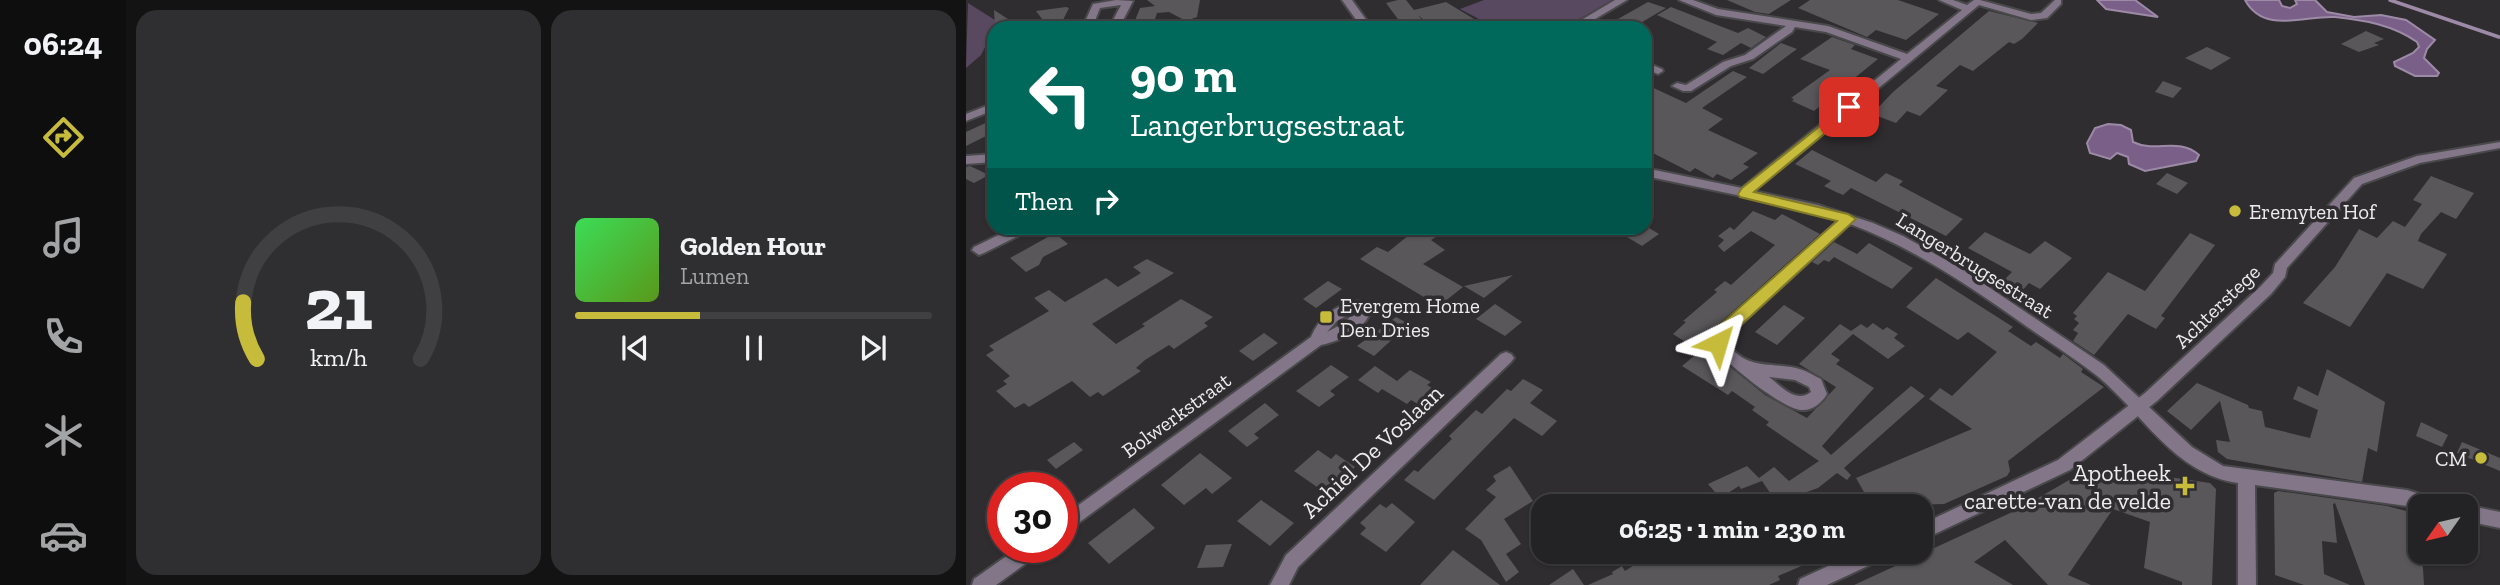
<!DOCTYPE html>
<html lang="en">
<head>
<meta charset="utf-8">
<style>
  :root { --surface:#232224; --page:#2f2f31; --text:#f1f3f6; --muted:#a3a4a6; --line:#403f41; --accent:#c7bb3c }
  body { margin:0; font-family:"Zilla Slab",serif; background:var(--page); color:var(--text); height:100vh; display:flex; flex-direction:column; font-size:26px; white-space:nowrap }
  * { box-sizing:border-box; margin:0 }
  p { font-size:23px; color:var(--muted) }
  .icon { flex:none; width:38px; height:38px; fill:none; stroke:currentColor; stroke-width:2; stroke-linecap:round; stroke-linejoin:round }
  .map { position:relative; flex:1; overflow:hidden }
  .sheet { display:flex; flex-direction:column; gap:10px; padding:10px; background:#131314; width:840px }
  .sheet>* { flex:none }
  .hud { position:absolute; left:21px; top:21px; width:665px; height:214px; border-radius:21px; box-shadow:0 2px 5px #0004,0 0 0 2px var(--line); background:#00695c; color:#fff; overflow:hidden }
  .needle { width:46px; rotate:236deg }
  .controls { position:absolute; left:1442px; top:494px; display:grid; gap:14px }
  .controls a { display:grid; place-items:center; width:70px; height:70px; border-radius:14px; background:var(--surface); box-shadow:0 2px 5px #0004,0 0 0 2px var(--line); font-size:35px }
  .speed { position:absolute; left:21px; top:472px; display:flex; gap:14px; font-size:35px; font-weight:700; text-align:center }
  .speed>* { display:grid; place-content:center; width:91px; height:91px; border-radius:50%; background:var(--surface); box-shadow:0 2px 5px #0004,0 0 0 2px var(--line); line-height:1 }
  .speed .limit { border:10px solid #d22; background:#fff; color:#111 }
  .pin { position:absolute; display:grid; place-items:center; width:60px; height:60px; color:#fff; margin:-30px; border-radius:14px; box-shadow:0 4px 10px #0006 }
  .me { position:absolute; width:77px; margin:-38px; rotate:40deg; stroke-linejoin:round; filter:drop-shadow(0 0 5px #0008) }
  .turn { display:flex; align-items:center; gap:24px; height:147px; padding:0 28px; font-size:32px }
  .turn .icon { width:91px; height:91px; stroke-width:2.5 }
  .turn b { display:block; font-size:49px; line-height:60px }
  .then { display:flex; align-items:center; height:66px; padding:0 28px; background:#0003; gap:14px; font-size:26px }
  .sheet .card { flex:1; display:flex; flex-direction:column; justify-content:center; gap:10px; min-width:0; padding:0 24px; border-radius:21px; background:var(--page) }
  .sheet .dial { align-items:center; gap:0 }
  .dial svg { height:182px; overflow:visible; fill:none; stroke:var(--line); stroke-width:7; stroke-linecap:round; text-anchor:middle }
  .dial text { fill:var(--text); stroke:none }
  .song { display:flex; align-items:center; gap:21px }
  .cover { width:84px; height:84px; border-radius:10px; background:linear-gradient(135deg,hsl(130 70% 55%),hsl(90 70% 35%)) }
  .played { height:7px; border-radius:4px; background:linear-gradient(90deg,var(--accent) 35%,var(--line) 35%) }
  .keys { display:flex; justify-content:space-around; direction:ltr }
  .sheet .tiles { flex:1; display:grid; gap:10px; grid-template-columns:repeat(2,1fr) }
  .trip { position:absolute; left:565px; top:494px; width:402px; height:70px; border-radius:21px; background:var(--surface); box-shadow:0 2px 5px #0004,0 0 0 2px var(--line); font-weight:800; line-height:70px; text-align:center }
  main { display:flex; flex:1; min-height:0 }
  .dock { display:flex; flex-direction:column; width:126px; justify-content:space-around; align-items:center; background:#0e0e0e; color:var(--muted) }
  .dock .icon { width:49px; height:49px }
  .dock .on { color:var(--accent) }
  .dock b { font-size:32px; color:var(--text) }
  .map>svg:first-child { display:block }
  .green { fill:#584961 }
  .water { fill:#7a6088; stroke:#9c8aa6; stroke-width:2 }
  .lines { fill:none; stroke-linecap:round; stroke-linejoin:round }
  .stream { stroke:#9c8aa6; stroke-width:3.5 }
  .building { fill:#59575a }
  .minor-casing { stroke:#49484a; stroke-width:4 }
  .tertiary-casing { stroke:#49484a; stroke-width:4 }
  .minor { fill:#827688; fill-rule:evenodd }
  .tertiary { fill:#827688; fill-rule:evenodd }
  .route { fill:#c7bb3c; stroke:#817a27; stroke-width:2 }
  .poi-dot { fill:#c7bb3c; stroke:#2f2d30; stroke-width:2.5 }
  .labels { text-anchor:middle; dominant-baseline:central; stroke-width:7; stroke-linejoin:round; paint-order:stroke }
  .poi-label { font-size:21px; fill:#ecebed; stroke:#2f2d30; text-anchor:start }
  .street-label { font-size:21px; fill:#ecebed; stroke:#2f2d30 }
  .near-street-label { font-size:24px; fill:#ecebed; stroke:#2f2d30 }
  .near-poi-label { font-size:24px; fill:#ecebed; stroke:#2f2d30; text-anchor:end }
</style>
</head>
<body>
<main>
<nav class="dock">
<b>06:24</b>
<svg class="icon on" aria-label="directions" viewBox="0 0 24 24"><path d="M12 3l9 9-9 9-9-9zM9 14v-3h6M13 9l2 2-2 2"/></svg>
<svg class="icon" aria-label="music" viewBox="0 0 24 24"><path d="M9 18V5l10-2v13"/><circle cx="6" cy="18" r="3"/><circle cx="16" cy="16" r="3"/></svg>
<svg class="icon" aria-label="phone" viewBox="0 0 24 24"><path d="M5 4h4l2 5-3 2q2 4 5 5l2-3 5 2v4C11 20 4 13 5 4z"/></svg>
<svg class="icon" aria-label="climate" viewBox="0 0 24 24"><path d="M12 3v18M4 7l16 10M4 17L20 7"/></svg>
<svg class="icon" aria-label="car" viewBox="0 0 24 24"><path d="M5 17H2v-5l4-1 3-4h7l3 4 3 1v5h-3M9 17h6M6 11h13"/><circle cx="7" cy="17" r="2"/><circle cx="17" cy="17" r="2"/></svg>
</nav>
<section class="sheet">
<div class="tiles">
<div class="card dial"><svg viewBox="0 0 100 80">
<path d="M14 69A42 42 0 1 1 86 69"/>
<path d="M14 69A42 42 0 0 1 8 44" stroke="#c7bb3c"/>
<text x="50" y="56" font-size="32" font-weight="700">21</text>
<text x="50" y="72" font-size="11">km/h</text>
</svg></div>
<div class="card">
<div class="song"><i class="cover"></i><div><b>Golden Hour</b><p>Lumen</p></div></div>
<div class="played"></div>
<div class="keys"><svg class="icon" aria-label="previous" viewBox="0 0 24 24"><path d="M18 5L8 12l10 7zM5 5v14"/></svg><svg class="icon" aria-label="pause" viewBox="0 0 24 24"><path d="M8 5v14M16 5v14"/></svg><svg class="icon" aria-label="next" viewBox="0 0 24 24"><path d="M6 5l10 7-10 7zM19 5v14"/></svg></div>
</div>
</div>
</section>
<div class="map">
<svg width="1534" height="585" viewBox="0 0 1534 585">
  <rect width="100%" height="100%" fill="#2f2d30"/>
  <!-- green -->
  <g class="green">
    <polygon points="518,0 647,0 604,24 591,19 573,28 530,28 494,9"/>
    <polygon points="2,3 32,22 15,55 0,68"/>
  </g>
  <!-- water -->
  <g class="water">
    <polygon points="1131,0 1169,0 1192,17 1140,9"/>
    <path d="M1279,0H1313L1316,6L1324,8L1331,4L1329,0H1349L1361,12L1388,17L1415,15L1440,20L1469,40L1461,49L1458,58L1473,73L1471,76H1449L1429,66L1428,62L1447,53L1453,47L1451,42C1427,25 1398,20 1369,17C1340,15 1298,35 1279,0Z"/>
    <path d="M1142,124L1155,125L1165,130L1167,142C1189,153 1213,137 1233,155L1230,161L1179,171L1163,164L1162,157L1151,153L1144,159L1124,153L1121,143L1129,128Z"/>
  </g>
  <g class="lines">
    <!-- stream -->
    <polyline class="stream" points="1424,0 1533,37"/>
  </g>
  <!-- building -->
  <g class="building">
    <polygon points="181,0 234,0 231,17 220,21 203,12 191,13 186,28 166,28 174,8 189,6"/>
    <polygon points="432,0 440,0 448,10 480,2 508,19 482,28 467,28 452,15 456,20 437,26 420,3"/>
    <polygon points="761,0 825,0 803,14 789,12"/>
    <polygon points="844,0 932,0 973,14 940,40 910,30 901,37 832,8"/>
    <polygon points="682,2 700,8 666,28 636,28"/>
    <polygon points="100,7 103,8 93,28 83,28 70,11"/>
    <polygon points="705,7 772,33 782,28 800,37 785,48 775,43 757,55 741,49 751,42 691,15"/>
    <polygon points="28,10 56,28 29,28"/>
    <polygon points="1023,11 1072,23 1056,39 1048,44 1043,42 1007,71 994,65 970,86 982,90 954,116 941,111 930,123 906,114 927,92"/>
    <polygon points="1400,31 1418,39 1408,43 1413,45 1393,52 1375,44"/>
    <polygon points="866,37 889,45 885,49 912,59 848,111 826,101 828,99 825,98 864,70 834,59"/>
    <polygon points="815,43 831,49 797,74 783,68"/>
    <polygon points="1241,47 1265,58 1245,70 1219,58"/>
    <polygon points="767,71 781,77 736,108 757,119 742,130 792,153 777,164 783,167 765,180 751,174 747,178 729,168 724,172 679,149 679,84 720,103"/>
    <polygon points="1197,81 1216,88 1207,98 1189,92"/>
    <polygon points="28,119 28,132 0,146 0,132"/>
    <polygon points="846,150 910,182 920,173 937,181 933,185 997,219 980,236 885,188 877,195 870,192 858,186 865,181 829,164"/>
    <polygon points="4,166 23,175 8,183 0,179 0,167"/>
    <polygon points="1201,173 1222,183 1211,194 1190,184"/>
    <polygon points="1465,176 1508,193 1490,219 1475,212 1455,234 1452,241 1481,254 1457,289 1421,273 1384,327 1337,303 1369,267 1393,229 1411,238 1427,221 1439,227 1456,204 1447,200"/>
    <polygon points="787,211 809,220 816,214 854,234 727,347 707,334 720,322 717,321 751,292 748,290 759,281 765,285 809,245 785,231 758,252 752,246 758,240 752,236 764,227 768,230"/>
    <polygon points="433,228 484,228 465,240 479,250 457,264 497,287 473,306 394,259 411,247 422,252 443,235"/>
    <polygon points="646,228 683,228 693,234 676,246"/>
    <polygon points="1019,232 1064,254 1079,241 1106,258 1074,289 1063,283 1054,293 1035,283 1046,272 1002,248"/>
    <polygon points="89,233 102,244 77,257 73,265 60,272 44,258"/>
    <polygon points="1224,233 1249,245 1195,316 1199,318 1190,329 1162,314 1128,355 1107,341 1112,333 1107,330 1113,323 1108,319 1111,316 1107,313 1142,272 1179,291"/>
    <polygon points="868,242 891,254 903,243 947,268 926,289 868,257 863,262 858,260 852,265 846,262"/>
    <polygon points="181,259 208,273 126,324 150,344 179,326 176,324 215,299 247,317 238,323 242,326 208,349 203,345 179,360 170,368 175,371 137,396 132,392 124,397 106,381 63,407 58,403 49,408 30,391 41,384 37,381 44,376 20,355 28,350 23,346 83,311 68,298 83,290 99,302 140,278 152,287 175,273 167,267"/>
    <polygon points="547,275 518,298 498,286"/>
    <polygon points="970,278 1047,327 1042,331 1065,346 1070,342 1094,358 1097,354 1117,369 1115,372 1138,387 1042,461 1044,471 1041,476 978,504 906,506 890,478 1006,429 963,399 974,388 986,396 1031,352 1002,332 992,340 940,307"/>
    <polygon points="362,281 376,289 350,308 337,299"/>
    <polygon points="529,304 556,322 539,336 510,319"/>
    <polygon points="818,305 839,318 811,345 789,332"/>
    <polygon points="430,317 443,324 408,356 391,346"/>
    <polygon points="907,323 917,330 921,327 932,334 928,338 939,346 922,359 887,334 865,354 874,360 870,364 908,388 856,446 865,455 945,386 959,396 878,468 885,475 881,480 871,473 852,488 824,498 829,506 813,506 796,481 775,489 773,486 754,498 742,484 781,466 793,478 808,467 823,481 853,461 800,425 803,422 786,410 789,407 766,391 762,395 716,366 734,351 755,365 758,362 799,395 841,418 870,387 833,364 874,324 885,331 895,324 901,328"/>
    <polygon points="298,333 312,343 287,361 273,351"/>
    <polygon points="365,365 383,377 364,391 369,395 353,407 330,391"/>
    <polygon points="409,366 431,381 444,370 465,382 461,385 471,391 455,406 445,400 441,404 416,389 412,393 392,380"/>
    <polygon points="1361,369 1419,402 1411,452 1402,448 1396,482 1261,459 1252,452 1250,440 1264,442 1254,401 1225,430 1201,411 1231,383 1282,405 1283,408 1296,411 1299,427 1344,438 1352,410 1327,399 1332,386 1352,396"/>
    <polygon points="557,379 577,390 564,403 591,421 576,436 548,418 468,500 438,480 448,470 452,472 460,464 486,439 483,436 510,410 516,414 541,389 545,391"/>
    <polygon points="299,403 313,415 288,434 293,438 281,447 262,431"/>
    <polygon points="1455,422 1482,435 1476,447 1450,436"/>
    <polygon points="108,442 117,450 90,469 81,460"/>
    <polygon points="1496,442 1534,458 1534,471 1491,453"/>
    <polygon points="352,450 365,459 370,454 389,467 361,494 328,471"/>
    <polygon points="234,453 266,478 246,494 240,488 218,505 195,485"/>
    <polygon points="544,466 567,501 538,519 555,544 540,554 553,572 540,582 515,540 499,529 530,497 520,490 530,481 527,476"/>
    <polygon points="1136,468 1170,480 1169,472 1244,483 1250,489 1246,585 1216,585 1216,582 1178,568 1184,522 1147,509 1102,575 1125,585 1082,585 1039,540 1008,562 1047,585 888,585 1055,508 1117,472 1121,475 1126,470 1130,473"/>
    <polygon points="1312,491 1421,506 1448,513 1454,520 1458,585 1399,585 1369,503 1367,504 1371,543 1356,541 1358,574 1384,585 1338,585 1309,575 1308,493"/>
    <polygon points="295,500 328,523 304,546 271,521"/>
    <polygon points="426,503 449,522 420,552 394,534 400,528 394,523 414,504 420,508"/>
    <polygon points="168,508 189,528 143,564 122,543"/>
    <polygon points="266,544 257,567 231,568 240,545"/>
    <polygon points="487,550 534,585 454,585"/>
    <polygon points="689,551 839,551 845,562 812,576 814,580 803,585 622,585 647,574 646,572 656,566 659,571"/>
    <polygon points="607,569 618,585 583,585"/>
  </g>
  <g class="lines">
    <defs>
      <g id="minor">
        <polygon points="150,0 167,1 153,28 143,28 155,5 134,8 128,23 137,28 120,26 118,24 127,4"/>
        <polygon points="376,0 386,0 406,28 396,28"/>
        <polygon points="649,0 661,0 614,28 602,28"/>
        <path d="M713,0H727L752,9L862,26L941,54L996,10L973,0H987L1001,5L1008,0H1014L1065,14L1075,13L1089,0H1095V4L1081,18L1065,20L1013,5L788,191L852,205L907,223L937,236L996,269L1138,365L1226,447L1257,466L1441,490L1473,500L1476,506H1454V510L1441,506L1289,485L1290,585H1272V483C1208,474 1176,412 1130,375C1107,357 1083,342 1060,326C1005,287 948,248 884,224L760,338V342C781,370 800,362 830,368C839,370 847,375 855,379L861,394C856,403 846,411 835,410C816,409 754,359 745,343L746,336L873,220L819,205L679,176V168L776,188L935,59L860,32L829,27L826,32L787,59L765,66L725,91H717L706,86L711,83L720,85L757,62L779,55L820,26L750,15ZM803,377L829,380L843,387L845,392C830,404 815,386 803,377Z"/>
        <polygon points="679,62 696,69 697,71 692,74 679,69"/>
        <polygon points="28,103 28,110 0,121 0,114"/>
        <polygon points="28,154 28,162 0,164 0,156"/>
        <polygon points="47,228 63,228 62,231 18,253 13,255 6,250 8,247"/>
        <path d="M392,301L403,306L405,310C400,330 373,341 355,345L96,535V517L345,337C354,316 370,305 392,301ZM387,312H390L376,324L361,332L371,321Z"/>
        <polygon points="540,352 545,354 548,358 545,362 332,567 323,585 304,585 320,555 535,354"/>
        <polygon points="1500,505 1534,512 1534,528 1500,521 1498,506"/>
        <polygon points="52,548 76,548 73,554 30,585 6,585 8,579"/>
      </g>
      <g id="tertiary">
        <polygon points="1534,142 1534,148 1454,163 1396,184 1321,268 1319,277 1305,294 1191,401 1104,470 956,540 956,524 1092,460 1179,393 1295,286 1307,273 1309,264 1388,178 1451,156"/>
        <polygon points="895,551 924,551 921,557 861,585 832,585 834,579"/>
      </g>
    </defs>
    <!-- minor casing -->
    <use href="#minor" class="minor-casing"/>
    <!-- tertiary casing -->
    <use href="#tertiary" class="tertiary-casing"/>
    <!-- minor -->
    <use href="#minor" class="minor"/>
    <!-- tertiary -->
    <use href="#tertiary" class="tertiary"/>
  </g>
  <!-- route -->
  <polygon class="route" points="883,103 889,107 887,110 788,192 882,214 890,219 761,338 758,348 746,348 744,343 747,331 871,221 774,197 772,194 776,188"/>
  <!-- markers -->
  <g class="poi-dot">
    <circle cx="1269" cy="211" r="7"/>
    <rect x="353" y="310" width="14" height="14" rx="3.5"/>
    <circle cx="1515" cy="458" r="7"/>
    <path d="M1215.5 475.5h7v7h7v7h-7v7h-7v-7h-7v-7h7z"/>
  </g>
  <g class="labels">
    <!-- poi labels -->
    <g class="poi-label">
      <text x="1283" y="211">Eremyten Hof</text>
      <text x="374" y="305">Evergem Home<tspan x="374" dy="24">Den Dries</tspan></text>
      <text x="1501" y="458" text-anchor="end">CM</text>
    </g>
    <!-- street labels -->
    <g class="street-label">
      <text transform="translate(1009 265) rotate(32)">Langerbrugsestraat</text>
      <text transform="translate(1251 306) rotate(-44)">Achterstege</text>
      <text transform="translate(210 415) rotate(-36)">Bolwerkstraat</text>
    </g>
    <!-- near-street labels -->
    <g class="near-street-label">
      <text transform="translate(406 451) rotate(-43)">Achiel De Voslaan</text>
    </g>
    <!-- near-poi labels -->
    <g class="near-poi-label">
      <text x="1205" y="472">Apotheek<tspan x="1205" dy="28">carette-van de velde</tspan></text>
    </g>
  </g>
</svg>
<div class="controls">
<a><svg class="needle" viewBox="-14 -14 28 28"><path d="M0-13l5 13h-10z" fill="#e53935"/><path d="M0 13l5-13h-10z" fill="#a3a4a6"/></svg></a>
</div>
<div class="speed"><div class="limit">30</div></div>
<div class="pin" style="left:883px;top:107px;background:#d93025"><svg class="icon" aria-label="arrive" viewBox="0 0 24 24"><path d="M6 21V4h12l-3 4 3 4H6"/></svg></div>
<svg class="me" style="left:752px;top:343px" viewBox="-20 -20 40 40"><path d="M0-17L14 15 0 8-14 15z" fill="#c7bb3c" stroke="#fff" stroke-width="4"/></svg>
<div class="trip">06:25 · 1 min · 230 m</div>
<div class="hud">
<div class="turn"><svg class="icon" aria-label="left" viewBox="0 0 24 24"><path d="M17 20v-9H6M10 6l-5 5 5 5"/></svg><div><b>90 m</b>Langerbrugsestraat</div></div>
<div class="then">Then<svg class="icon" aria-label="right" viewBox="0 0 24 24"><path d="M7 20v-9h11M14 6l5 5-5 5"/></svg></div>
</div>
</div>
</main>
</body>
</html>
